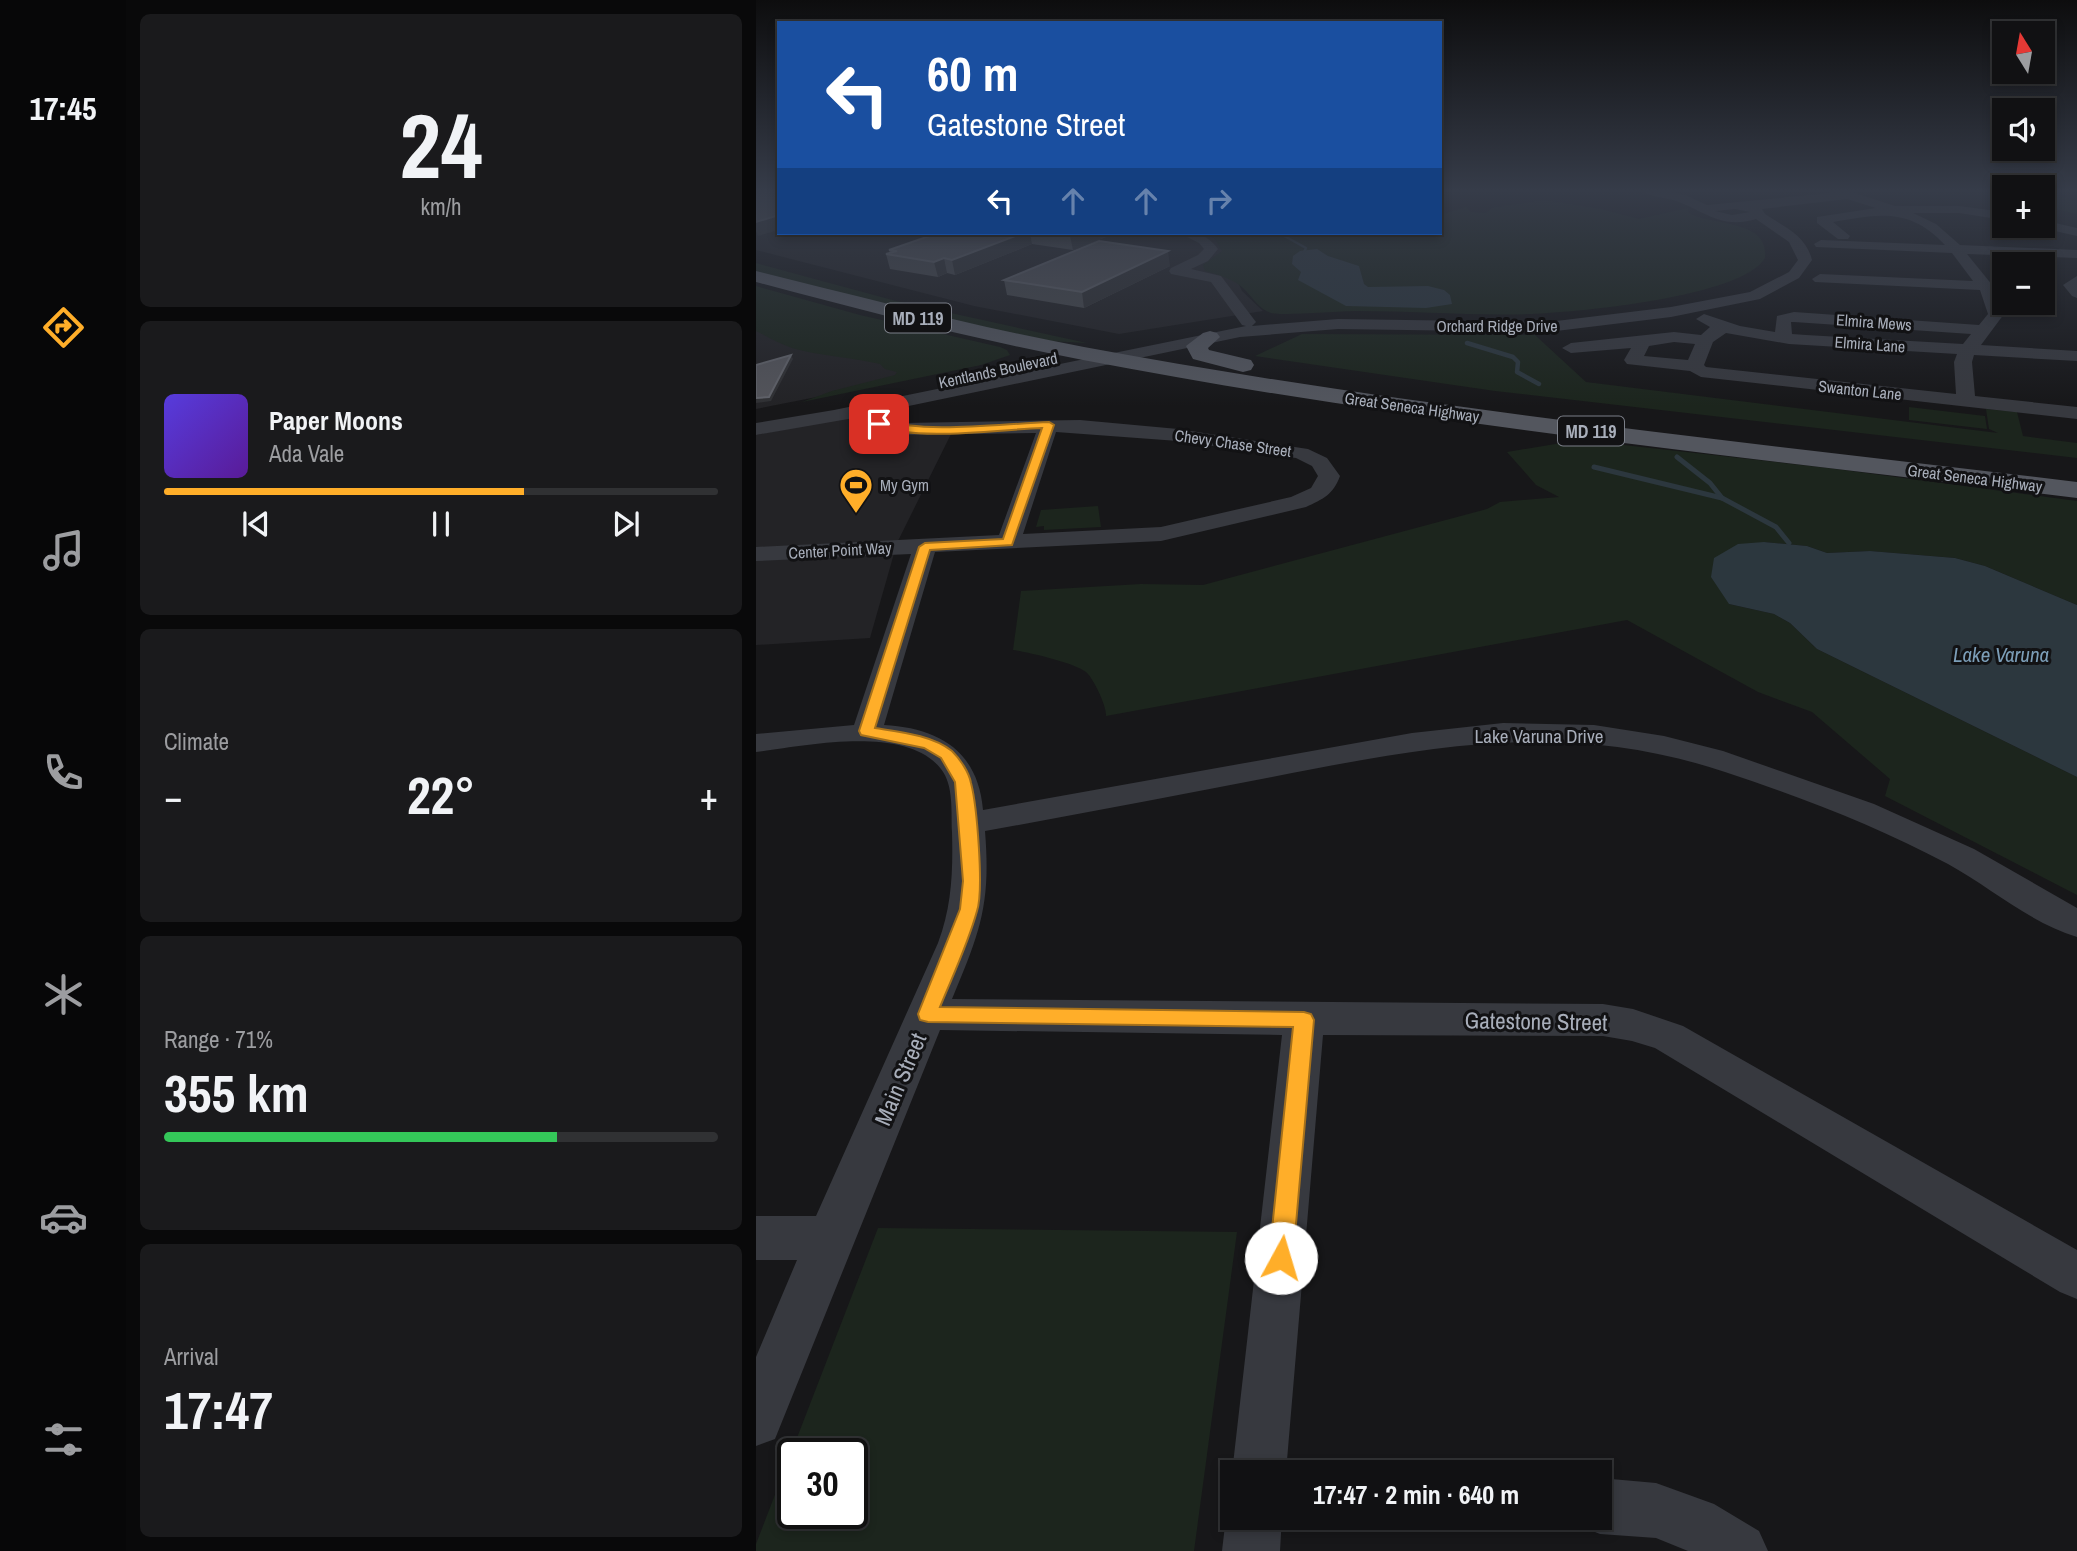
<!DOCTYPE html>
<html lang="en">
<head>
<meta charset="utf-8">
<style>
  :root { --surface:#111113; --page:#1a1a1c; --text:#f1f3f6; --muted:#9c9da0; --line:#303133; --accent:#ffae29 }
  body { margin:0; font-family:"Archivo Narrow",sans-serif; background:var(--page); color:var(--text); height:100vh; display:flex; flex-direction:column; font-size:26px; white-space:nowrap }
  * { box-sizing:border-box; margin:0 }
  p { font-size:23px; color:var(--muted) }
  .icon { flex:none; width:38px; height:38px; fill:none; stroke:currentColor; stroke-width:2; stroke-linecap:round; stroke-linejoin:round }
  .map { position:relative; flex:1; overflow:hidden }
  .side { display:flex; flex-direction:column; gap:14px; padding:14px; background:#09090a; width:630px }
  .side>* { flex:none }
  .banner { position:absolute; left:21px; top:21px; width:665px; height:214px; border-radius:0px; box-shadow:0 4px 10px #0003,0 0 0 2px var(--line); background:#1a4fa0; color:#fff; overflow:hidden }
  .needle { width:46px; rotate:349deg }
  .tools { position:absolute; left:1236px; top:21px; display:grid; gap:14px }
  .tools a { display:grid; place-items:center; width:63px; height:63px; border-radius:0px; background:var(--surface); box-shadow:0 4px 10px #0003,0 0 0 2px var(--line); font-size:35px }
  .speed { position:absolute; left:21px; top:1438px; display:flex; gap:14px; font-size:35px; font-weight:700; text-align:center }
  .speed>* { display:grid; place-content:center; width:91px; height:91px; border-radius:50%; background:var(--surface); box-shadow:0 4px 10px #0003,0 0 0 2px var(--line); line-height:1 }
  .speed .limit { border:4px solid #111; border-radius:10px; background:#fff; color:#111 }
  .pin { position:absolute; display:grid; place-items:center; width:60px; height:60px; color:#fff; margin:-30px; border-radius:14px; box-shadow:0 4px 10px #0006 }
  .me { position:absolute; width:77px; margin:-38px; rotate:6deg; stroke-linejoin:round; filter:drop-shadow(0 0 5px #0008) }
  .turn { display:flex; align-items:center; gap:24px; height:147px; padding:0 35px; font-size:32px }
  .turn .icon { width:91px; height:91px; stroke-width:2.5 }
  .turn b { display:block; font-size:49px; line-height:60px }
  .lanes { display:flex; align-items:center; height:66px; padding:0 35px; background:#0003; justify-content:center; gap:35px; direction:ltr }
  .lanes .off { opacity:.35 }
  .big { font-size:52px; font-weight:700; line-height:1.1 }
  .side .tile { flex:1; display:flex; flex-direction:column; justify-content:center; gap:10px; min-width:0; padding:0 24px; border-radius:10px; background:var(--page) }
  .side .dial { align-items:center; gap:0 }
  .dial b { font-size:91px; line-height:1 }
  .song { display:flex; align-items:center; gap:21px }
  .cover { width:84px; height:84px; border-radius:10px; background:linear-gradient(135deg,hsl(250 70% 55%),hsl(270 70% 35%)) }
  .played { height:7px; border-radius:4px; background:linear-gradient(90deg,var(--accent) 65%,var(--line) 65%) }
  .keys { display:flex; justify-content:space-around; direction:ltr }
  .heat { display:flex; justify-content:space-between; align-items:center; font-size:38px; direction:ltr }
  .charge { height:10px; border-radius:5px; background:linear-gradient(90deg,#34c759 71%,var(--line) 0) }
  .trip { position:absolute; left:464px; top:1460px; width:392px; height:70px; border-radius:0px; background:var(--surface); box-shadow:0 4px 10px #0003,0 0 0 2px var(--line); font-weight:700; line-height:70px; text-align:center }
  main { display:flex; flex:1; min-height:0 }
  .tab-bar { display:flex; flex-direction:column; width:126px; justify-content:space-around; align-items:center; background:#070708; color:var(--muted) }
  .tab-bar .icon { width:49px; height:49px }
  .tab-bar .on { color:var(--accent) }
  .tab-bar b { font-size:32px; color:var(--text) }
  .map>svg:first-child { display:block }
  .built { fill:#232326 }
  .green { fill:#1c251d; fill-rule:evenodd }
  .water { fill:#2c373e }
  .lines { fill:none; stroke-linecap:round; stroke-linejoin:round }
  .stream-far2 { stroke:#2c373e; stroke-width:2.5 }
  .stream-far1 { stroke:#2c373e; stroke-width:4.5 }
  .stream { stroke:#2c373e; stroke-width:5 }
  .minor { fill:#37393f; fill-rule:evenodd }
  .major { fill:#53565e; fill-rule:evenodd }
  .wall { fill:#484a4e }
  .shaded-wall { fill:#303134 }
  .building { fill:#53545a; stroke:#606269; stroke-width:2 }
  .route { fill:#ffae29; stroke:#a6711b; stroke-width:2 }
  .labels { text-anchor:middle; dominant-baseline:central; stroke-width:6; stroke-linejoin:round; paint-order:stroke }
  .far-street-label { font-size:16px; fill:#a8aeba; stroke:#121214 }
  .far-poi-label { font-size:16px; fill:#a8aeba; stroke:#121214; text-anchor:start }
  .shield { fill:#121214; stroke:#7b7f88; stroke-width:2 }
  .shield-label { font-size:18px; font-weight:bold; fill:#a8aeba }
  .street-label { font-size:19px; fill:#a8aeba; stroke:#121214 }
  .water-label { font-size:21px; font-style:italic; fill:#7c9eb8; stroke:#121214 }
  .near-street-label { font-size:23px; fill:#a8aeba; stroke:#121214 }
</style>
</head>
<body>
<main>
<nav class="tab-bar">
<b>17:45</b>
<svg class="icon on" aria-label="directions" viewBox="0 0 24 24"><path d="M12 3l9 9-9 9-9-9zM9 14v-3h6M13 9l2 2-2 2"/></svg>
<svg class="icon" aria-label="music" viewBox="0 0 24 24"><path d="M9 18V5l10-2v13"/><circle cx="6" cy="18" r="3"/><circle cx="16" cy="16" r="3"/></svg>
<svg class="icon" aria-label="phone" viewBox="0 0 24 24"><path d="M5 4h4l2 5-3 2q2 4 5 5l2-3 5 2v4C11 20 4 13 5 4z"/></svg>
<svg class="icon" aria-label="climate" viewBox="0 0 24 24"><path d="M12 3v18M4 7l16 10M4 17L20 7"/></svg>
<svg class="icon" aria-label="car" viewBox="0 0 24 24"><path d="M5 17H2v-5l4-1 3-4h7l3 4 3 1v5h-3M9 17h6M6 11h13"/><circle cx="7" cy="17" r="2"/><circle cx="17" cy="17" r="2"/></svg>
<svg class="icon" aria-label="filters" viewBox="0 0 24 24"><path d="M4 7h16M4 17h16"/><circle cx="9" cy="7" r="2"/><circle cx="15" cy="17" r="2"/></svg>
</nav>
<section class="side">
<div class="tile dial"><b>24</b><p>km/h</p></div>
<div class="tile">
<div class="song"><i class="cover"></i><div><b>Paper Moons</b><p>Ada Vale</p></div></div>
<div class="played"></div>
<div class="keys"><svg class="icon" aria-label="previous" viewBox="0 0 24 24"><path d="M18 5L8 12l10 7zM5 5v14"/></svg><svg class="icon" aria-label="pause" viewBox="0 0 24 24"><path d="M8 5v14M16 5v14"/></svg><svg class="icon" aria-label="next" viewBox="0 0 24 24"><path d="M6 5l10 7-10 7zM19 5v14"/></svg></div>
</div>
<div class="tile"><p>Climate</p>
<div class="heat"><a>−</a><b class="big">22°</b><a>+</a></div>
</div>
<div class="tile"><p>Range · 71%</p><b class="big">355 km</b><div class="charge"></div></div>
<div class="tile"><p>Arrival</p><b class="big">17:47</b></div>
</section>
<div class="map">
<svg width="1321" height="1551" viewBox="0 0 1321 1551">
  <rect width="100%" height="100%" fill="#171719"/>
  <!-- built -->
  <g class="built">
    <polygon points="0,189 23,189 23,233 448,233 462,240 486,291 507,311 363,334 218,306 0,250"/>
    <polygon points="0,288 228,364 0,409"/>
    <polygon points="126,411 137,433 196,432 141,543 114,638 0,645 0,435"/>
  </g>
  <!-- green -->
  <g class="green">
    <polygon points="1286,189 1321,202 1321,214 1286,206"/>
    <path d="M788,200L845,209L883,219L932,208L933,213C955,226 1014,219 1009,258C987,297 821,312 776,314C717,316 658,311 600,311C585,311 523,316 515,313C502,309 496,296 487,288C477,279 463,275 449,271L447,265L466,251L458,238L444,233H684V215L710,207L715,212L730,213L736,208Z"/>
    <polygon points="0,263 140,301 331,343 291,341 205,323 0,272"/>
    <path d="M0,286L104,315L244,347L251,350L254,355L225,365L46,402L76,391L139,375L141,372L129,369L124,364C95,357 64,356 36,348C24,344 12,337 0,331Z"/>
    <polygon points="546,334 779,335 830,382 1242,433 1233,429 1230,409 1261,412 1267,436 1321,443 1321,458 739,391 499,356"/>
    <polygon points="1153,407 1229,416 1231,429 1153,420"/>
    <path d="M823,440L1072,468L1321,501V605L1229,566L1199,558L1114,551L1071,553L1051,546L1008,542L973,604L1018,614L1034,623L1061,649L1321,777V895L1129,796L1134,779L1056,712L1002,692L871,620L350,716C351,707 338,679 330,672C319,663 272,652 257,650L265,591L385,584L447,585L731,509L744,502L803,497L780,485L751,452Z"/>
    <polygon points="342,506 345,527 288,530 288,526 280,527 285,510"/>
    <path d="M122,1228L481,1232L438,1551H0V1544ZM37,1454H96V1514H37Z"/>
  </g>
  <!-- water -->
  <g class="water">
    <polygon points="561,249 572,256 603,266 608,284 612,287 672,286 688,290 694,295 696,304 670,308 590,306 542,280 545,272 536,264 537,256 544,251"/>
    <polygon points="1008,542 1051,546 1071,553 1114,551 1199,558 1229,566 1321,605 1321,777 1061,649 1034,623 1018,614 973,604 955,577 958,558 982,544"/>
  </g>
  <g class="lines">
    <!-- stream-far2 -->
    <polyline class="stream-far2" points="523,233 550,248 546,256"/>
    <!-- stream-far1 -->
    <polyline class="stream-far1" points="711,343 757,357 762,362 761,372 783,384"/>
    <!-- stream -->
    <g class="stream">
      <polyline points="921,457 954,483 966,498 1020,527 1033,543"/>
      <polyline points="838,467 966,498"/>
    </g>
    <!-- minor -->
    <g class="minor">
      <path d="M881,189H903L929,195L951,205L1074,193L1068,189H1086L1139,206H1203L1248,212V220L1203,213H1157L1180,224L1204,245L1321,250V258L1211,254L1237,286L1248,314L1225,345L1321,351V361L1218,355L1216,362L1219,396L1321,407V419L945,377L934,371L871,364L868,360L875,348L815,353L806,348L815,343L918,332L945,335L954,327L940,319L948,314L984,326L1019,332L1021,316L1038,312L1223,325L1232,314L1224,290L1059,282L1056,279L1064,274L1217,281L1196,253L1060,247L1058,244L1065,240L1189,245C1154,207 1122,214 1077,222L1094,236L1092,239H1082L1061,223V217L1120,208L1091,199L1006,209L1009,214C1028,227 1050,235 1056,260L1043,278L1004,299L915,317L792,332L582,329L484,337L119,413L132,421L148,423L324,420L422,429L552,449L571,458L584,476C577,495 567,499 550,507L405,541L179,552L128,725C183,728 222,751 227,810L656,733L747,723L838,725L908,736L967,751L1118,804L1218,849L1321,908V937C1274,923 1234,887 1192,864C1121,826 1045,797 969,772C811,719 675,746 516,777C421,795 325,814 229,831C235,905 224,932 196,999L847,1004L877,1009L927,1026L1321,1250V1299L1304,1292L899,1048L876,1041L847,1036L567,1035L530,1472L476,1473L526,1035L184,1030L19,1439L0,1446V1357L41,1260H0V1216H60L182,943C196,906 197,871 196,832C195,813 198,785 185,769C150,724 49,746 0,752V734L98,725L155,554L0,561V547L243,535L280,433L148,435L120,430L98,418L0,435V423L78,410L490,326L486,325L455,282L415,274L413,271L415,268L442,255L448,249L443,243L423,233C442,233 451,234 462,249L452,261L435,269L465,276L500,322L496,326L582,319L792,322L915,307L994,292L1033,272L1042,260L1033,242L1000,219C966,229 951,213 923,202C910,197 892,197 881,189ZM979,209L994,212L976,215L959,211ZM1035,322H1038L1215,334L1207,344L1050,335L1036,334ZM970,333L1033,344L1201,354L1198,362L1200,394L950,367L948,365L957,342ZM918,342L939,344L932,360L888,356L893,346ZM300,432L422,441L540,458L556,466L562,476L555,488L535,497L405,527L267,534Z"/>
      <polygon points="1286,220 1321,228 1321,236 1281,227 1286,226"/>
      <polygon points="1321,276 1321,298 1316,296 1307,285"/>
      <polygon points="844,1478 900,1483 958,1504 1003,1531 1012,1551 932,1551 900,1538 844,1534 824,1526 821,1517 844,1517"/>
      <polygon points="476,1502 476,1517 526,1517 524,1551 466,1551 470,1517"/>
    </g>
    <!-- major -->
    <g class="major">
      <path d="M0,271C109,298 217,326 328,347C656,408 989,442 1321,482V498C989,457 656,423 327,360C217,339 108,311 0,282Z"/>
      <polygon points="454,331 461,333 464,337 452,348 453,350 495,360 498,365 495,370 487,372 437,359 430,346 447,333"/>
    </g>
  </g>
  <!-- wall -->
  <g class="wall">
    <polygon points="181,233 360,233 317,250 276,244 199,275 191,273 182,277 134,269 130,254 134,253 133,250"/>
    <polygon points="414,266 328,308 251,295 248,280"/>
  </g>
  <!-- shaded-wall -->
  <g class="shaded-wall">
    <polygon points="23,215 23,230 2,236 0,231 0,222"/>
    <polygon points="267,233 274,233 276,244 199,275 196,260"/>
    <polygon points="322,233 360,233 317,250 314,236"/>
    <polygon points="412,251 414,266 328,308 326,292"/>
    <polygon points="188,258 191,273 182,277 178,262"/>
    <polygon points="35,355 37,359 15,401 0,403 0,398"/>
  </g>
  <!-- building -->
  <g class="building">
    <polygon points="0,189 23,189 23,215 0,222"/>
    <polygon points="182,233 267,233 196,260 188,258 178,262 130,254 141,251 133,250"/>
    <polygon points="291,233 322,233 314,236"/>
    <polygon points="343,241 412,251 326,292 248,280"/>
    <polygon points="35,355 13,397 0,398 0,365"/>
  </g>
  <!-- sky -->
  <linearGradient id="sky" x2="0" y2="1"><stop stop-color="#0d0d0e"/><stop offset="0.47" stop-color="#363c49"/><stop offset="1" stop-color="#363c49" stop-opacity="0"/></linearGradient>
  <rect width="1321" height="406" fill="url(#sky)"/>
  <!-- route -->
  <path class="route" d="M123,420C173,434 240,424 293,422L298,425L256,545L174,550L119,728C144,732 176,735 196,751C204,759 213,772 215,783C221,806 228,890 221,911C212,944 197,975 184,1007L548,1012L555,1014L558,1020L537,1258L534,1266L525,1270L517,1266L513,1258L537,1027L172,1022L164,1020L162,1014L204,909L207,881L199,782L185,758L168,748L105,735L103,731L163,547L169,543L247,539L286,428C237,430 165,441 119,426L118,424Z"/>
  <!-- icons -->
  <defs>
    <symbol id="stadium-pin" viewBox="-11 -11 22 30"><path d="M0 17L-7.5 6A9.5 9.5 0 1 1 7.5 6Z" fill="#ffae29" stroke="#121214"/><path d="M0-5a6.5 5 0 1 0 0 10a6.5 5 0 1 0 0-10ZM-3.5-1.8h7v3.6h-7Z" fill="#111"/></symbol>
  </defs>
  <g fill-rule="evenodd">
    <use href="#stadium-pin" x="81" y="466" width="38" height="52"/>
  </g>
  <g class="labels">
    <!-- far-street labels -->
    <g class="far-street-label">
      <text transform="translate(1118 322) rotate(4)">Elmira Mews</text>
      <text x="741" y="326">Orchard Ridge Drive</text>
      <text transform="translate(1114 344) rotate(4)">Elmira Lane</text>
      <text transform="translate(242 370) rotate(-12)">Kentlands Boulevard</text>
      <text transform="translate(1104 390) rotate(6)">Swanton Lane</text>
      <text transform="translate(656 407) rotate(8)">Great Seneca Highway</text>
      <text transform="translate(477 443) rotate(8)">Chevy Chase Street</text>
      <text transform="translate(1219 478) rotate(7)">Great Seneca Highway</text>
      <text transform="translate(84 550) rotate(-3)">Center Point Way</text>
    </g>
    <!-- far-poi labels -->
    <g class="far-poi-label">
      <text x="124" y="485">My Gym</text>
    </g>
    <!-- shield labels -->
    <g class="shield">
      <rect x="129" y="303.5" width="66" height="29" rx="5"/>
      <rect x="802" y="416.5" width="66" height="29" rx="5"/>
    </g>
    <g class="shield-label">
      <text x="162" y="318">MD 119</text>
      <text x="835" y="431">MD 119</text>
    </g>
    <!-- street labels -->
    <g class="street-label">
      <text x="783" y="736">Lake Varuna Drive</text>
    </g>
    <!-- water labels -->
    <g class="water-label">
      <text x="1245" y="654">Lake Varuna</text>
    </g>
    <!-- near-street labels -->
    <g class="near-street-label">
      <text transform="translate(780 1021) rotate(1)">Gatestone Street</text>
      <text transform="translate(144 1079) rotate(-67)">Main Street</text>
    </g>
  </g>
</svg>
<div class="tools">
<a><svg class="needle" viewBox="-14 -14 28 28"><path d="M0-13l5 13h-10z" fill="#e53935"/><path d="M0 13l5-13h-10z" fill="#9c9da0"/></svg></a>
<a><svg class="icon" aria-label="sound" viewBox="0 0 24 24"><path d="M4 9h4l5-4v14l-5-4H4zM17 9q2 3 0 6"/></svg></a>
<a>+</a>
<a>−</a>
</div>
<div class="speed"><div class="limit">30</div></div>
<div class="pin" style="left:123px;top:424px;background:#d93025"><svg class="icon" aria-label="arrive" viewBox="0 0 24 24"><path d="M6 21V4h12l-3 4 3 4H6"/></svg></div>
<svg class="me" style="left:525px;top:1258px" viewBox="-20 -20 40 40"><circle r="19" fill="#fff"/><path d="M0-13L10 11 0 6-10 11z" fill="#ffae29"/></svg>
<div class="trip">17:47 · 2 min · 640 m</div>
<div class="banner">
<div class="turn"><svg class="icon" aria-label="left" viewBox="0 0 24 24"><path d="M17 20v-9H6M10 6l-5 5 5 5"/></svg><div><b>60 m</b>Gatestone Street</div></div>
<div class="lanes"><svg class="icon" aria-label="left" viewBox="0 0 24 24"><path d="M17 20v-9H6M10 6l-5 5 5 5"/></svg><svg class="icon off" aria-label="ahead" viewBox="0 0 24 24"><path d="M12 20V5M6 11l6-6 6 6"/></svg><svg class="icon off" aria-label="ahead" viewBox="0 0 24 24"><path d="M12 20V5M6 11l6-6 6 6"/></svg><svg class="icon off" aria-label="right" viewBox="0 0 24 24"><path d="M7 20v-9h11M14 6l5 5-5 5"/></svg></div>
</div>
</div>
</main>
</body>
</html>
